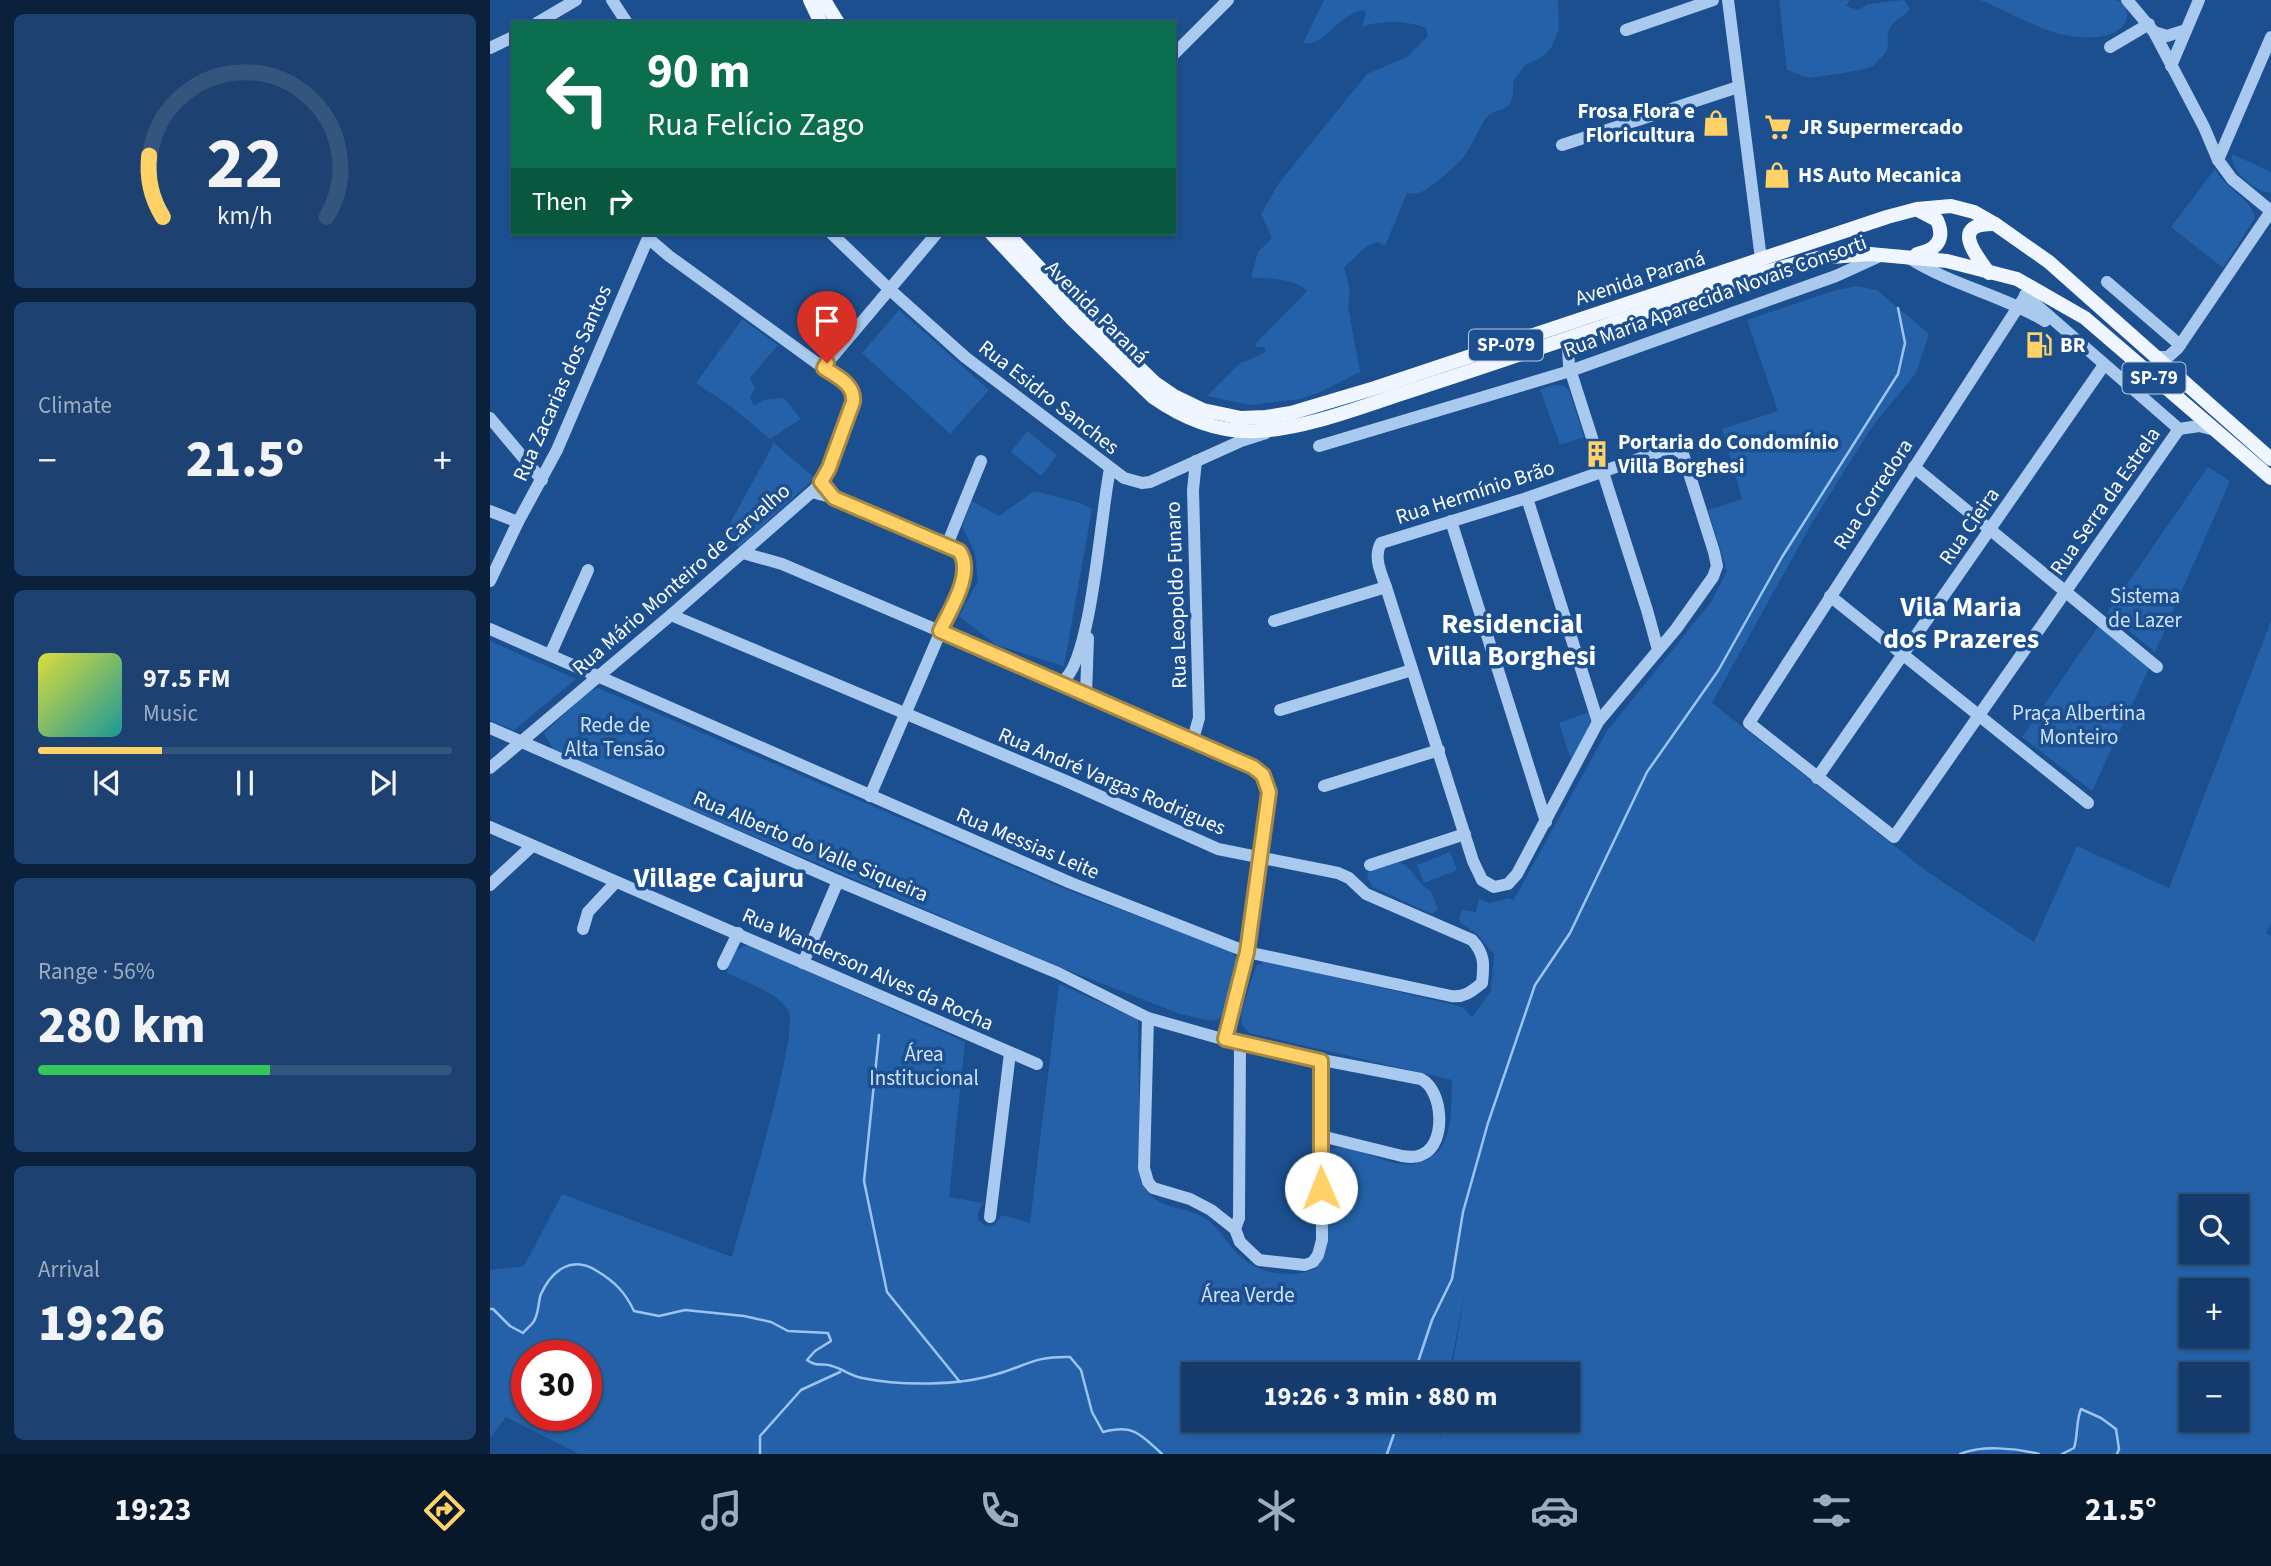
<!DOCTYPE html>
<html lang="en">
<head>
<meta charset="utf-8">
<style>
  :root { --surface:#143b6b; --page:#1d4271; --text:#f1f3f6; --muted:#9dadc1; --line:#33557e; --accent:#ffd166 }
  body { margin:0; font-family:"Source Sans 3",sans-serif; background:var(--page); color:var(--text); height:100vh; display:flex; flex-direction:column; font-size:26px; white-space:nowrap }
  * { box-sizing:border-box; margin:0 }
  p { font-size:23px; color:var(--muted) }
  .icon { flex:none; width:38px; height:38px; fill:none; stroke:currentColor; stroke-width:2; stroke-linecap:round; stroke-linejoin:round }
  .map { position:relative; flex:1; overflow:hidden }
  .drawer { display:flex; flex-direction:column; gap:14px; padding:14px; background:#0b203b; width:490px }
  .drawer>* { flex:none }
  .hud { position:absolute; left:21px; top:21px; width:665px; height:214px; border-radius:0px; box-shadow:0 2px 5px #0004,0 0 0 2px var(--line); background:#0b6e4f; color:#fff; overflow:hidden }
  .buttons { position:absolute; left:1689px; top:1194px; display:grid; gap:14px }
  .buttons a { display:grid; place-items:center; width:70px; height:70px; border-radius:0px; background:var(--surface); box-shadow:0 2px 5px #0004,0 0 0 2px var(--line); font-size:35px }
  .speed { position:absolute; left:21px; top:1340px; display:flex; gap:14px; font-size:35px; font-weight:700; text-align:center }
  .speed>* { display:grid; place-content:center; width:91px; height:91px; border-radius:50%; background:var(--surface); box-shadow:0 2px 5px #0004,0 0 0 2px var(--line); line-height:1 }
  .speed .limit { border:10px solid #d22; background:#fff; color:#111 }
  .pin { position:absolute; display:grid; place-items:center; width:60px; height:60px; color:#fff; margin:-72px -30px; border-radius:50% 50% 50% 0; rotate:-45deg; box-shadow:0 0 7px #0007 }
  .pin .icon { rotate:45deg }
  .me { position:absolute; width:77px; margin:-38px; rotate:359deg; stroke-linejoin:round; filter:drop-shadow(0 0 5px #0008) }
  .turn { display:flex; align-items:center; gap:24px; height:147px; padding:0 21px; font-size:32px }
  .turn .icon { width:91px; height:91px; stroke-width:2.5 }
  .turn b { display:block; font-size:49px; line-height:60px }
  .then { display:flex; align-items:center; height:66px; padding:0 21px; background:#0003; gap:14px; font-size:26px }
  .big { font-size:52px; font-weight:800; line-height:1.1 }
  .drawer .tile { flex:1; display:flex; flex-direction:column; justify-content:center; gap:10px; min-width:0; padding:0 24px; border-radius:10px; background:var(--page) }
  .drawer .dial { align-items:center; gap:0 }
  .dial svg { height:182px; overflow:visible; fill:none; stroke:var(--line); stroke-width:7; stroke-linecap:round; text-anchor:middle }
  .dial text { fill:var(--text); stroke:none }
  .song { display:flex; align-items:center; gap:21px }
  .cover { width:84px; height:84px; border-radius:10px; background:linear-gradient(135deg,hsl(60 70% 55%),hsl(180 70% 35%)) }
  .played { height:7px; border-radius:4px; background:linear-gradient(90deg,var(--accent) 30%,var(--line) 30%) }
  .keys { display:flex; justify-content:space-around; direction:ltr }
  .heat { display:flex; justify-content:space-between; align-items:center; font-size:38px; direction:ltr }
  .charge { height:10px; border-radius:5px; background:linear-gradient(90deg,#34c759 56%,var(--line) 0) }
  .trip { position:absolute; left:691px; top:1362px; width:399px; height:70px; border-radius:0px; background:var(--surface); box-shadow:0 2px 5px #0004,0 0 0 2px var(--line); font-weight:800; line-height:70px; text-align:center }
  .tabs { display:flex; height:112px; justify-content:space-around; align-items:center; background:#08182b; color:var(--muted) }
  .tabs .icon { width:49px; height:49px }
  .tabs .active { color:var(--accent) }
  .tabs b { font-size:32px; color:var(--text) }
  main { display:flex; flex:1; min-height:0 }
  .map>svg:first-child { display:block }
  .green { fill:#2461a8; fill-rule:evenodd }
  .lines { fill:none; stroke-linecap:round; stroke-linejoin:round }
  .stream { stroke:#9cc4f0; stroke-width:2.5 }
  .minor { stroke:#a9c9ee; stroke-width:12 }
  .major { stroke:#f0f6ff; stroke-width:14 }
  .route-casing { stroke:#a68842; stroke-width:18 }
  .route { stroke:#ffd166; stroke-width:12 }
  .labels { text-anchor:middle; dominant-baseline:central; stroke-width:7; stroke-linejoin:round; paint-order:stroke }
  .shield { fill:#1b4f8f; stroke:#bbcadd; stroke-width:2 }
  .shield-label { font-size:19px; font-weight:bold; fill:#fff }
  .poi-label { font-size:21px; font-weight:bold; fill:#fff; stroke:#1b4f8f; text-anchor:start }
  .street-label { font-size:21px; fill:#fff; stroke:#1b4f8f }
  .park-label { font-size:21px; fill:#cfe3fa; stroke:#1b4f8f }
  .district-label { font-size:28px; font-weight:bold; fill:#fff; stroke:#1b4f8f }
</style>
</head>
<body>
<main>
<section class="drawer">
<div class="tile dial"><svg viewBox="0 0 100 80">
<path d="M14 69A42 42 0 1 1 86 69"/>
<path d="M14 69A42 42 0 0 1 8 42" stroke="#ffd166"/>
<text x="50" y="56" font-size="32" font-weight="700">22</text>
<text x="50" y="72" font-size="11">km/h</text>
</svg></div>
<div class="tile"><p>Climate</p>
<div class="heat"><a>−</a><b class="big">21.5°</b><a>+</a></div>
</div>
<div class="tile">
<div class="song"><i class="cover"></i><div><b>97.5 FM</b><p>Music</p></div></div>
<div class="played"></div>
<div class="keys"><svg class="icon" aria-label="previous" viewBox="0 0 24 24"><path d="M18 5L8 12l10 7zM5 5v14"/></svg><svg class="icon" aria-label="pause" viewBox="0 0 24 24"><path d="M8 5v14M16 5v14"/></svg><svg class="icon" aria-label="next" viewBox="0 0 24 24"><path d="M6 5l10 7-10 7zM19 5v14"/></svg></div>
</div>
<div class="tile"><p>Range · 56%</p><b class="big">280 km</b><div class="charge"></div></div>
<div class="tile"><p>Arrival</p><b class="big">19:26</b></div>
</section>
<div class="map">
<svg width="1781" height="1454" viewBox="0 0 1781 1454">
  <rect width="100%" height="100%" fill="#1b4f8f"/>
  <!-- green -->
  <g class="green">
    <path d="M834,0H1068L1069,29L1061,48L1052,57L1035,65L1023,81C1026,119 1005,103 994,121C987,132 983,144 975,155C968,165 944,185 933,191C928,194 923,194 917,193L895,246L887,242L876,247L854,267L860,290L858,306L870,372L828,393L810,399L760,405L717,396L749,364L776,352L774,347H766L765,344L817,291C806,278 777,279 761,277L768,252L782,238L771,214L789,183L877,74L917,57L938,36L936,28C915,20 894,21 872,26L876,12L872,10C867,12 861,14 857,17C843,25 831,46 813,43Z"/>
    <path d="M1289,0H1360L1356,6L1368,10L1378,4L1414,0L1420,9C1414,17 1402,20 1398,32C1397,38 1399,45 1397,51L1384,65L1375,69L1348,74L1318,78L1297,70Z"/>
    <path d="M1490,0H1626C1634,3 1638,7 1637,16C1635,37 1603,39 1587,37C1553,34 1521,12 1490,0Z"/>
    <path d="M1742,154L1781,172V193C1765,192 1739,170 1742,154Z"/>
    <path d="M1725,169C1734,188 1761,198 1765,218L1733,268L1681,227Z"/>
    <path d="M1366,286L1387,290L1439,334L1426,373L1382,427L1322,523L1222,703L1439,873L1544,942L1587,846L1679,888L1781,621V923L1776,933L1781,936V1454H89L16,1417L0,1438V1270L34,1266L72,1194L242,1257C252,1218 308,1040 299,1013C292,994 255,982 237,973C241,956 240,950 259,945L475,1042L459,1197L493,1203L488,1212V1220L496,1226L504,1225L512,1215L540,1223L569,984L648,1019L650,1181C667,1212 686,1203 713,1217C727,1225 735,1240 746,1252C765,1274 800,1279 826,1269C845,1247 836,1191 835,1163C837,1158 838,1151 843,1149C867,1140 905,1178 937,1159C941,1156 948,1153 950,1149C963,1131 961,1102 962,1080L759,1033L752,1025L751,1013L766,966L775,961L961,1004L974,1008L982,1017L1001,991L1004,954L986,933L971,923L969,917L972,910L986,912L989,898L999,903L1020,898L1023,901L1117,731L1221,602L1237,571L1218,510L1252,499L1232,429L1288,411L1257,320L1343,291ZM1701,1206H1746V1251H1701ZM976,1286L961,1374H1078V1419H954L950,1440L952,1419H704V1374H959ZM1701,1290H1746V1335H1701ZM37,1356H96V1416H37ZM1701,1374H1746V1419H1701Z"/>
    <polygon points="409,310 499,390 460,434 372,353"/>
    <polygon points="252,319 288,345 260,378 265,389 260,397 264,406 274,400 294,398 311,419 280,439 242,407 206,383"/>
    <polygon points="1066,385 1074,386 1079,390 1094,437 1070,445 1050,389"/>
    <polygon points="537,431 567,455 551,476 521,452"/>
    <polygon points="284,443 325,478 249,547 233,536"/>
    <polygon points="1718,467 1740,481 1665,652 1617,613"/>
    <polygon points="544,491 587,502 602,509 574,666 506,645 469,616 488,581 485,553 472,527 482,501 509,516"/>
    <polygon points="1610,624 1660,666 1602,791 1532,737"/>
    <polygon points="0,641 86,679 24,730 0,720"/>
    <polygon points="108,688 580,891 741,951 747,958 748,966 735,1012 729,1019 721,1021 690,1014 572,968 64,751 54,733 99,691"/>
    <polygon points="1099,712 1102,721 1081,760 1069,723"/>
    <polygon points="960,852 967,870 934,883 927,865"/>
    <path d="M908,862C923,867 927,884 941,891L948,909L942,914L883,887L877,877L879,871Z"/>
  </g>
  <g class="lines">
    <!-- stream -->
    <g class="stream">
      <polyline points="389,1035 374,1181 397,1292 470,1382"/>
      <path d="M0,1309H3L20,1326L33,1333C36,1329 42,1325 44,1321C49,1313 48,1302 51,1294C62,1270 82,1255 107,1271C125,1282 135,1292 144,1311L169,1316L195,1310L254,1316L281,1322L298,1331L338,1333L341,1341L325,1351L317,1360C328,1368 332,1362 342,1366C353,1369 361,1376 372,1378C411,1386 469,1386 507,1374C538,1365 545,1356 580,1357L591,1370L602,1412L613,1432C644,1424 650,1434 672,1454"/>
      <polyline points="924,1374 942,1320 962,1279 973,1212 998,1123 1045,985 1080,933 1157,772 1228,671 1292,557 1408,374 1415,343 1408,308"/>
      <polyline points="270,1454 270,1436 311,1390 350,1372"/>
      <polyline points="897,1454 909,1419"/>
      <path d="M1470,1454C1492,1445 1525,1448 1549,1454"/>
      <path d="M1572,1454L1584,1448C1588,1435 1586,1421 1591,1409L1611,1418L1626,1429L1629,1449L1627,1454"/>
    </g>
    <!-- minor -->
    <g class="minor">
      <polyline points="122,0 137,23"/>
      <polyline points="1238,0 1271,259"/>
      <polyline points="1637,0 1664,32 1714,127 1728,160 1742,179 1781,211"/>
      <polyline points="47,23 86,0"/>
      <polyline points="1136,30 1223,0"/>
      <polyline points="1664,32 1677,36 1696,30"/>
      <polyline points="1620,47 1659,24"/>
      <polyline points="0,48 23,37"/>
      <polyline points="684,54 738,0"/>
      <polyline points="1681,66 1709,0"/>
      <polyline points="1072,145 1248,87"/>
      <polyline points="1728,160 1781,37"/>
      <polyline points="341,233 398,288 475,357 634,478 652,483 660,482 751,441 776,433"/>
      <path d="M1419,258C1461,285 1512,295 1555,321"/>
      <polyline points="1617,282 1690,345"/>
      <polyline points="1541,287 1259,723 1404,837 1689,429"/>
      <polyline points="1535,295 1689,429 1709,426 1725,430"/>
      <polyline points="1087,334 1078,348 1079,366 1157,610 1168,650"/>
      <polyline points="1665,357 1678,357 1688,348 1781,211"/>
      <polyline points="334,367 447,233"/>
      <polyline points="0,418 52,480"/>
      <polyline points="829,446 1080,371 1346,276 1392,255"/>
      <path d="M1177,449H1185L1193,454L1224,552L1227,566L1223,577L1186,629L1108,722L1027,874L1018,884L1004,887L992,880L983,861L896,587C891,573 883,557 891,543L1037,498Z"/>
      <polyline points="1424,467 1667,667"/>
      <path d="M322,492L344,498L457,545C471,553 477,560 474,577L380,796"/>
      <polyline points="1037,498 1108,722"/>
      <polyline points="0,511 28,522"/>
      <polyline points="961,521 1056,822"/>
      <polyline points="457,545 491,461"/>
      <polyline points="253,553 292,564 567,681 763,767 773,775 779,792 757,952 735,1039"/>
      <polyline points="0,581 28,522 67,450 158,238"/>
      <polyline points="1340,596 1598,803"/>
      <polyline points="784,621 896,587"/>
      <path d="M0,629L581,883L757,952L961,996C974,998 982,991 992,983C994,965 995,954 982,940L876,894L859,878L848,873L728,849L576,781L181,615"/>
      <polyline points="60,655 98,570"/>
      <path d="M567,681L574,680C602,657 611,510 620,469"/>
      <polyline points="596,694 598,638"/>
      <polyline points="790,710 922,670"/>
      <path d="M0,728L348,881L568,973L658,1018L750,1044L931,1079C953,1090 957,1143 933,1154C927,1158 919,1157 912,1156L831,1136"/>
      <polyline points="703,739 709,718 703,490 706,461"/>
      <path d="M0,768L181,615L324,490C338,475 369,406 361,388L179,256L158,238"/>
      <polyline points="1327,778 1614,365"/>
      <polyline points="834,786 949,750"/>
      <polyline points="0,827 547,1064"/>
      <polyline points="880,865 975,834"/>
      <polyline points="0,885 42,846"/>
      <polyline points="93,929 98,912 126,882"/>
      <polyline points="313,963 348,881"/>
      <polyline points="233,964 248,933"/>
      <polyline points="658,1018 654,1168 658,1182 663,1188 700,1199 721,1210 745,1229 750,1242 769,1260 815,1265 823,1262 828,1255 832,1240 831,1061"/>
      <polyline points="500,1217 520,1053"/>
      <polyline points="745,1229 749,1218 750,1044"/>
    </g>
    <!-- major -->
    <g class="major">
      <polyline points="320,0 331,23"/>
      <polyline points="334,0 348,23"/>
      <path d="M501,233L582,319L663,397C693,418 729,433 767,431C817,429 878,404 926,389C1043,351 1159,310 1275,272L1328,258L1380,254L1457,261L1527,279L1595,318L1781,478"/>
      <polyline points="517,233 583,304 665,383 684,396 713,410 751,418 776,417 801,413 885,388 1397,217 1427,209 1461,206 1484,212 1505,224 1559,262 1781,459"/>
      <path d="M1427,254C1446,250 1456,240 1447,220L1428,210"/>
      <path d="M1499,273C1484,253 1460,223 1505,224"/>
    </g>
  </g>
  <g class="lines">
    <defs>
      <path id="route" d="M337,363L334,368C347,377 365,384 363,402L339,468L331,482L344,498L469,551C485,572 460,610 450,631L763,767L773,775L779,792L757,952L735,1039L831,1061V1188"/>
    </defs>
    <!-- route casing -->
    <use href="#route" class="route-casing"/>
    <!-- route -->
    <use href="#route" class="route"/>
  </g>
  <!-- icons -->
  <defs>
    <symbol id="shop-bare" viewBox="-9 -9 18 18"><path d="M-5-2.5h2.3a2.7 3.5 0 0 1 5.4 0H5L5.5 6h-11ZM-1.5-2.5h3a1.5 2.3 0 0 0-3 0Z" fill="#ffd166" stroke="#1b4f8f" stroke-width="2.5" paint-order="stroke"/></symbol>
    <symbol id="supermarket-bare" viewBox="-9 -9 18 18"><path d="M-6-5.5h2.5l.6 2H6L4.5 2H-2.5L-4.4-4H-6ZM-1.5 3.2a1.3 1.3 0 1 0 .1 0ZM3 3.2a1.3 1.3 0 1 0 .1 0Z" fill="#ffd166" stroke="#1b4f8f" stroke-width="2.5" paint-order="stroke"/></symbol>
    <symbol id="fuel-bare" viewBox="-9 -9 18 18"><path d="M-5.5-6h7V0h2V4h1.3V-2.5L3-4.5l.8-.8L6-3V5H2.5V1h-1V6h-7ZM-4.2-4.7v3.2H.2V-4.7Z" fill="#ffd166" stroke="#1b4f8f" stroke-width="2.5" paint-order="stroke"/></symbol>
    <symbol id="building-bare" viewBox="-9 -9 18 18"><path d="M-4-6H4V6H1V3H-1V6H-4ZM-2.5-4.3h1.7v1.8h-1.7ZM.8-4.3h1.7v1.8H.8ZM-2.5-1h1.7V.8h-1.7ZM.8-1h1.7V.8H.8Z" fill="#ffd166" stroke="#1b4f8f" stroke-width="2.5" paint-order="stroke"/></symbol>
  </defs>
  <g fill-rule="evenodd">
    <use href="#shop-bare" x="1207" y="104" width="38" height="38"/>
    <use href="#supermarket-bare" x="1269" y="108" width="38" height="38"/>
    <use href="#shop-bare" x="1268" y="156" width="38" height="38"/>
    <use href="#fuel-bare" x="1530" y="326" width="38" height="38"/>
    <use href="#building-bare" x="1088" y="435" width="38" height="38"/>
  </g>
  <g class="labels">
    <!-- shield labels -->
    <g class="shield">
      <rect x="979" y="329.5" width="74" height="31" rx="5"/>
      <rect x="1632.5" y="362.5" width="63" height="31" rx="5"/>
    </g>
    <g class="shield-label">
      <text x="1016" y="345">SP-079</text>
      <text x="1664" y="378">SP-79</text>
    </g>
    <!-- poi labels -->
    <g class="poi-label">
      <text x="1205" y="111" text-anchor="end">Frosa Flora e<tspan x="1205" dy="24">Floricultura</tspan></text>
      <text x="1309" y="127">JR Supermercado</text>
      <text x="1308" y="175">HS Auto Mecanica</text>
      <text x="1570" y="345">BR</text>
      <text x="1128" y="442">Portaria do Condomínio<tspan x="1128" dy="24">Villa Borghesi</tspan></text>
    </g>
    <!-- street labels -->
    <g class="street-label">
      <text transform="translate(1150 278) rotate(-18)">Avenida Paraná</text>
      <text transform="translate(1225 296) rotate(-20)">Rua Maria Aparecida Novais Consorti</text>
      <text transform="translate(607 312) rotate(45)">Avenida Paraná</text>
      <text transform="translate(72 383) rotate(-66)">Rua Zacarias dos Santos</text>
      <text transform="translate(559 397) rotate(38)">Rua Esidro Sanches</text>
      <text transform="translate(985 492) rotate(-18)">Rua Hermínio Brão</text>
      <text transform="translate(1383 494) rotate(-57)">Rua Corredora</text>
      <text transform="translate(1615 501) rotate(-55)">Rua Serra da Estrela</text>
      <text transform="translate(1479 526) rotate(-55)">Rua Cieira</text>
      <text transform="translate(191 579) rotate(-41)">Rua Mário Monteiro de Carvalho</text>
      <text transform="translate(686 595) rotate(-92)">Rua Leopoldo Funaro</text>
      <text transform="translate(622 781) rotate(23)">Rua André Vargas Rodrigues</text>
      <text transform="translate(538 843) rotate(23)">Rua Messias Leite</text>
      <text transform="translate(321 846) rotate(23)">Rua Alberto do Valle Siqueira</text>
      <text transform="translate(378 969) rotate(24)">Rua Wanderson Alves da Rocha</text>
    </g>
    <!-- park labels -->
    <g class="park-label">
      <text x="1655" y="596">Sistema<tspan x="1655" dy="24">de Lazer</tspan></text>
      <text x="1589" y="713">Praça Albertina<tspan x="1589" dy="24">Monteiro</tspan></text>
      <text x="125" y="725">Rede de<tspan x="125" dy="24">Alta Tensão</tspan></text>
      <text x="434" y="1054">Área<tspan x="434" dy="24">Institucional</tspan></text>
      <text x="758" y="1295">Área Verde</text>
    </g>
    <!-- district labels -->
    <g class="district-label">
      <text x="1471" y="607">Vila Maria<tspan x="1471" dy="32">dos Prazeres</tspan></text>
      <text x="1022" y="624">Residencial<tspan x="1022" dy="32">Villa Borghesi</tspan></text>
      <text x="229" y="878">Village Cajuru</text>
    </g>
  </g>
</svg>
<div class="buttons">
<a><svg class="icon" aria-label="search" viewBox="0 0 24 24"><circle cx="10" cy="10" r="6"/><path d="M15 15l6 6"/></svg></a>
<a>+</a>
<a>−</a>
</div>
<div class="speed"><div class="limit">30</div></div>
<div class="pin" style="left:337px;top:363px;background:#d93025"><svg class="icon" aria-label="arrive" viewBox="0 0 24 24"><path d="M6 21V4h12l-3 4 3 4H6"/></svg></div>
<svg class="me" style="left:831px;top:1188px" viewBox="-20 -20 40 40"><circle r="19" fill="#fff"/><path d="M0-13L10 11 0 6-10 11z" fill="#ffd166"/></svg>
<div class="trip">19:26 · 3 min · 880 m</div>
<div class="hud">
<div class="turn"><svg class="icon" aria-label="left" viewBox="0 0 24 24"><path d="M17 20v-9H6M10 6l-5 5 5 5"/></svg><div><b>90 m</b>Rua Felício Zago</div></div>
<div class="then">Then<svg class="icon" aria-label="right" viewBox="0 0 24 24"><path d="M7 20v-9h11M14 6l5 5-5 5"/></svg></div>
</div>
</div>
</main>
<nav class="tabs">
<b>19:23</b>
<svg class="icon active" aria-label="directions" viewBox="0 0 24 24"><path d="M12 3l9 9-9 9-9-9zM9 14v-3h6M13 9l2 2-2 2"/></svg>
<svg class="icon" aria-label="music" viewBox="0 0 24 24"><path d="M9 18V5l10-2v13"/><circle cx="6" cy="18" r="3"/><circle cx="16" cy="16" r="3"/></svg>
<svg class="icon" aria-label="phone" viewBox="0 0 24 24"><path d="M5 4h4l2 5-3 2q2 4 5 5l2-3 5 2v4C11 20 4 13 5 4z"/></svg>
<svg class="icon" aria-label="climate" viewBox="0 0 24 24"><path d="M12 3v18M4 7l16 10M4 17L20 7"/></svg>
<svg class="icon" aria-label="car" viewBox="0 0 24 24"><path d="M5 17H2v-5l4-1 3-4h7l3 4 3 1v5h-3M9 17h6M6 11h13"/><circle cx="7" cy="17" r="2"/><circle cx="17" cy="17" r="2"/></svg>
<svg class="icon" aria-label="filters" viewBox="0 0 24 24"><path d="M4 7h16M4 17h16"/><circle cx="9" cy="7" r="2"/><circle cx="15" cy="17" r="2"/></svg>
<b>21.5°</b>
</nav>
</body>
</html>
